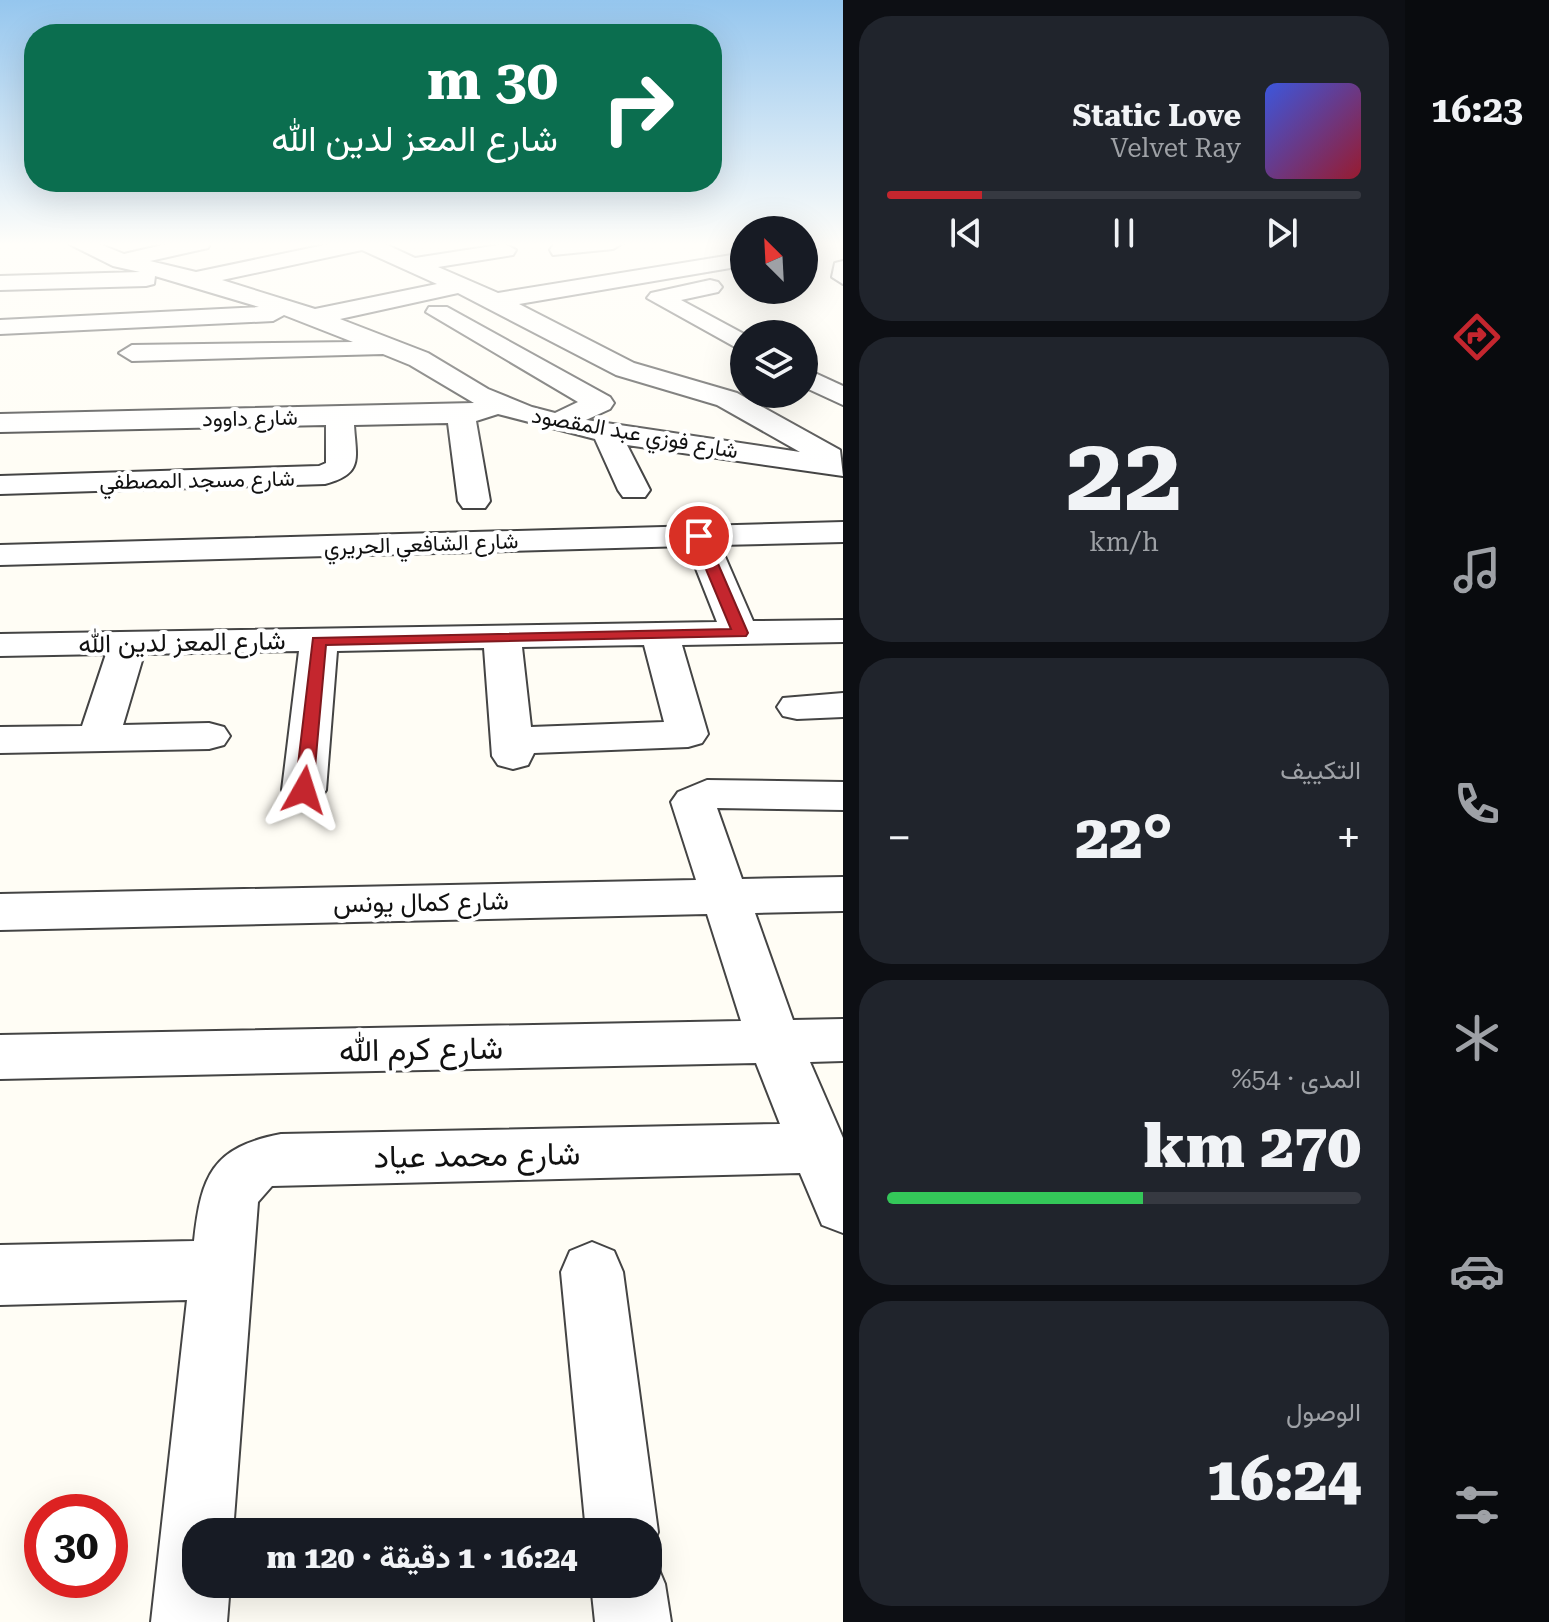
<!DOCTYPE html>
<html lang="ar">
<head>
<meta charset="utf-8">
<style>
  :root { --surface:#171b24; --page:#20242c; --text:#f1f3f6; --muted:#9ea1a6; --line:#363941; --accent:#c4262e }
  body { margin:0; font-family:"Roboto Serif",Vazirmatn,serif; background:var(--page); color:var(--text); direction:rtl; height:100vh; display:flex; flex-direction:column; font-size:30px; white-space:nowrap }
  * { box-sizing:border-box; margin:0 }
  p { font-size:26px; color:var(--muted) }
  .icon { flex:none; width:44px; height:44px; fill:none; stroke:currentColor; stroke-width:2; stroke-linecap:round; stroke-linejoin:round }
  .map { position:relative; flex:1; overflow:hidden; direction:ltr }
  .panel { display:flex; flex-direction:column; gap:16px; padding:16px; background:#0d0f14; width:562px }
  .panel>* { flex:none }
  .top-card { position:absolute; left:24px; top:24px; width:698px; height:168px; border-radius:32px; box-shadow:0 8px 32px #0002; direction:rtl; background:#0b6e4f; color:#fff; overflow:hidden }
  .needle { width:52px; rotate:336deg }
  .controls { position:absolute; left:730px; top:216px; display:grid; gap:16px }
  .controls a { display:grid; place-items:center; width:88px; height:88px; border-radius:50%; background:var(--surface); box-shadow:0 8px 32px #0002; font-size:40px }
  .speed { position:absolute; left:24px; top:1494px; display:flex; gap:16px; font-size:40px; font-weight:700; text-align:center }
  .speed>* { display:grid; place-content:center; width:104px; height:104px; border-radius:50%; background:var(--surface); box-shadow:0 8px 32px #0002; line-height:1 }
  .speed .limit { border:12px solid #d22; background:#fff; color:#111 }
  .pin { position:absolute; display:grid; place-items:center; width:68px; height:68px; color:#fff; margin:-34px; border:4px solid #fff; border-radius:50%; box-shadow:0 2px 8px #0007 }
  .me { position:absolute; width:88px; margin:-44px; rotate:6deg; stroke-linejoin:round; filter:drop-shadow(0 0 6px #0008) }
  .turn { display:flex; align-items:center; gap:28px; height:168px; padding:0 32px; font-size:36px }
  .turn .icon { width:104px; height:104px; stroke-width:2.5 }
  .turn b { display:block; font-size:56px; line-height:68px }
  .big { font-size:60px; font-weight:800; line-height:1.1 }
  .panel .card { flex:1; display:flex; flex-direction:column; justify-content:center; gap:12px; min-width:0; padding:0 28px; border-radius:32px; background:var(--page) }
  .panel .dial { align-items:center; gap:0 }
  .dial b { font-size:104px; line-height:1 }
  .song { display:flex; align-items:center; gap:24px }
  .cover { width:96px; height:96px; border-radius:12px; background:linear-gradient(135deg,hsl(230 70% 55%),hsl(350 70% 35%)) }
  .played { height:8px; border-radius:4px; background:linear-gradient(90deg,var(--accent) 20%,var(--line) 20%) }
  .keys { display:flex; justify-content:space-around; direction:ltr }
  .heat { display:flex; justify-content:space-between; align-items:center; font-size:44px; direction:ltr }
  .charge { height:12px; border-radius:6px; background:linear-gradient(90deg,#34c759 54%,var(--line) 0) }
  .trip { position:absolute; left:182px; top:1518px; width:480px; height:80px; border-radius:32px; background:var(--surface); box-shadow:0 8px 32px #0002; font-weight:800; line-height:80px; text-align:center; direction:rtl }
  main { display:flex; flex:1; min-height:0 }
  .tab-bar { display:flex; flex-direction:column; width:144px; justify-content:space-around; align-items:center; background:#090b0e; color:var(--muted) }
  .tab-bar .icon { width:56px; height:56px }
  .tab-bar .current { color:var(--accent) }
  .tab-bar b { font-size:36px; color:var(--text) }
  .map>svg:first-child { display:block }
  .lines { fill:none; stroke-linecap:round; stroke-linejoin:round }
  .street-casing { stroke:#444; stroke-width:4 }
  .street { fill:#fff; fill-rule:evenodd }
  .route { fill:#c4262e; stroke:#7f191e; stroke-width:2 }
  .labels { text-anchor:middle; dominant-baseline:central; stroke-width:8; stroke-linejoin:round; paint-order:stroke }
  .far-street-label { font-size:22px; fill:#111; stroke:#fff }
  .street-label { font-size:26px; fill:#111; stroke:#fff }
  .near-street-label { font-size:32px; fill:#111; stroke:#fff }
</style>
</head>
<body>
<main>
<nav class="tab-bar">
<b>16:23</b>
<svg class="icon current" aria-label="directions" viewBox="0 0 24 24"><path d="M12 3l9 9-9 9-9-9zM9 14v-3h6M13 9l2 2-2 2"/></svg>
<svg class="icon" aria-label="music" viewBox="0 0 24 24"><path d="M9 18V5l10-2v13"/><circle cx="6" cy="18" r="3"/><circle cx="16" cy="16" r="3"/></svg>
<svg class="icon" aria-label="phone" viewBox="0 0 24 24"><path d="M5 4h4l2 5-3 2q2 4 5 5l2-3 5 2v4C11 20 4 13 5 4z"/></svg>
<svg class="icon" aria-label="climate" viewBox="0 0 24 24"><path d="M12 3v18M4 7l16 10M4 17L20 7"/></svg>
<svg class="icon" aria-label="car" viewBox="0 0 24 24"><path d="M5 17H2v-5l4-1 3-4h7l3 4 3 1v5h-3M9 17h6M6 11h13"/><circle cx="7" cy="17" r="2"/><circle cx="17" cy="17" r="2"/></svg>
<svg class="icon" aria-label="filters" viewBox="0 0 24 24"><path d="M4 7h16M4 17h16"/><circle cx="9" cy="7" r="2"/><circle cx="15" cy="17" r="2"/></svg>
</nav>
<section class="panel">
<div class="card">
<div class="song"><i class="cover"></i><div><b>Static Love</b><p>Velvet Ray</p></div></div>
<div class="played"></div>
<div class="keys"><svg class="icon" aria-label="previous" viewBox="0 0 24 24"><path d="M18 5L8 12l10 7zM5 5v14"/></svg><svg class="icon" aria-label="pause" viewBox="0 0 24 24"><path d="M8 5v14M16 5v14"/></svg><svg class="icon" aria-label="next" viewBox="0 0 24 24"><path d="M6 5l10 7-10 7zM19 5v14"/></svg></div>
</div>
<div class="card dial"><b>22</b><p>km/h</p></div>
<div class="card"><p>التكييف</p>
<div class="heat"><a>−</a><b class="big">22°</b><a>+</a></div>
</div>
<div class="card"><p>المدى · 54%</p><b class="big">270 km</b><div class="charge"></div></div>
<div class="card"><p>الوصول</p><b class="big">16:24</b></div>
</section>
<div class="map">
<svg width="843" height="1622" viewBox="0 0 843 1622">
  <rect width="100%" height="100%" fill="#fffdf5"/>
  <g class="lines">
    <defs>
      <g id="street">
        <path d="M67,243H97L124,254L171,243H210L208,248L150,261L196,272L334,243H383L415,258L505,244L516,250L513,255L438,267L498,293L744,253L742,266L519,304L634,363L737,393L840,450L843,476L627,445L650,490L645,497H623L618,490L595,439L498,414L476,421L490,501L485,508H463L458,501L448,423L354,425C356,458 364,474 325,484L0,494V476L319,466L326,463V425L0,432V414L474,403L410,365L383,354L132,361L119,353L132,345L353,342L284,315L273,321L0,334V320L259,307L155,276L154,284L146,286L0,290V276L140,272L113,266ZM362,250L437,284L315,309L222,280ZM458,293L616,375L717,405L800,452L586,420L610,409L614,403L610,397L447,307H429L426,312L578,402L555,413L532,407L488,389L428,353L340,319Z"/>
        <polygon points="563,243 623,243 613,249 553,255 550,250 553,245"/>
        <polygon points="843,261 843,284 832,277 835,263"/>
        <polygon points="710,280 718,282 722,287 718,292 681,300 744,334 744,352 647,298 651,293"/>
        <polygon points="804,368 843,386 843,405 804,387"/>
        <path d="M843,522V542L720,545L753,621L843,620V642L682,645L708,734L702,743L688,747L534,753L528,765L513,769L498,765L492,756L484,648L337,651L326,790L319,800L304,804L289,800L282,790L299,651L144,654L123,725L209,723L224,727L230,736L224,745L209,749L0,753V727L82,726L106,654L0,656V634L717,622L687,546L0,565V545ZM644,645L664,722L531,727L522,647Z"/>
        <polygon points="843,693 843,717 797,719 783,716 777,707 783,698"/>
        <path d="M707,780L843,782V810L717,808L742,879L843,877V911L755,913L793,1020L843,1019V1061L810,1062L843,1138V1233L822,1225L800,1173L272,1186L258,1202L233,1532H196V1584H230L227,1622H151L187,1300L0,1305V1245L194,1241C201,1176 212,1147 281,1134L780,1124L756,1063L0,1079V1035L741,1021L707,914L0,930V894L696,880L671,802L678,792Z"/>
        <polygon points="592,1242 614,1251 623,1272 658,1532 649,1555 654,1558 665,1584 671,1622 595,1622 591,1584 648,1584 648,1532 586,1532 561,1272 570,1251"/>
      </g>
    </defs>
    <!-- street casing -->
    <use href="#street" class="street-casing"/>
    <!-- street -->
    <use href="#street" class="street"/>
  </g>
  <!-- sky -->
  <linearGradient id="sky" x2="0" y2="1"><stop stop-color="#95c6ee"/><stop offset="0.52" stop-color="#fffefa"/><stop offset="1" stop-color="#fffefa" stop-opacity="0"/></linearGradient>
  <rect width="843" height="470" fill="url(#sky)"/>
  <!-- route -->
  <polygon class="route" points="699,532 706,536 748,633 746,636 326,645 313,790 310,794 297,794 295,790 313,638 731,629 692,536"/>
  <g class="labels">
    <!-- far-street labels -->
    <g class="far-street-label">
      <text transform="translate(250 418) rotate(-1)">شارع داوود</text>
      <text transform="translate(635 433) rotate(10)">شارع فوزي عبد المقصود</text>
      <text transform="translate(197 480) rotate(-1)">شارع مسجد المصطفي</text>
      <text transform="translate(421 544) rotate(-2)">شارع الشافعي الحريري</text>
    </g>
    <!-- street labels -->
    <g class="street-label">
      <text transform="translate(182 642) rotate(-1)">شارع المعز لدين الله</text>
      <text transform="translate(421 902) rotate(-1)">شارع كمال يونس</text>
    </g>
    <!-- near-street labels -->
    <g class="near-street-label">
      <text transform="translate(421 1049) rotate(-1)">شارع كرم الله</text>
      <text transform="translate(477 1155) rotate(-1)">شارع محمد عياد</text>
    </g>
  </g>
</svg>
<div class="controls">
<a><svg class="needle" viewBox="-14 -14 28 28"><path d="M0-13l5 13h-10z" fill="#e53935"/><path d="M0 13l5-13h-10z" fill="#9ea1a6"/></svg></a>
<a><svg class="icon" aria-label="layers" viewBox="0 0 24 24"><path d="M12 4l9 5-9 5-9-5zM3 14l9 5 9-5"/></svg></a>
</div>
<div class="speed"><div class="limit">30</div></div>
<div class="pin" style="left:699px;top:536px;background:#d93025"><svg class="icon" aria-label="arrive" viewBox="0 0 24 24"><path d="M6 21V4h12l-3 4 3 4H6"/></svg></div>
<svg class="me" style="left:304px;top:790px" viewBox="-20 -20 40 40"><path d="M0-17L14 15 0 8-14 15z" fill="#c4262e" stroke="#fff" stroke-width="4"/></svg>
<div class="trip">16:24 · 1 دقيقة · 120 m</div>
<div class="top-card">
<div class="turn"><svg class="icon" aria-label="right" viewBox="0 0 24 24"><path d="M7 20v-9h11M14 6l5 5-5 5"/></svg><div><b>30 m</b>شارع المعز لدين الله</div></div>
</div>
</div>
</main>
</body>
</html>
